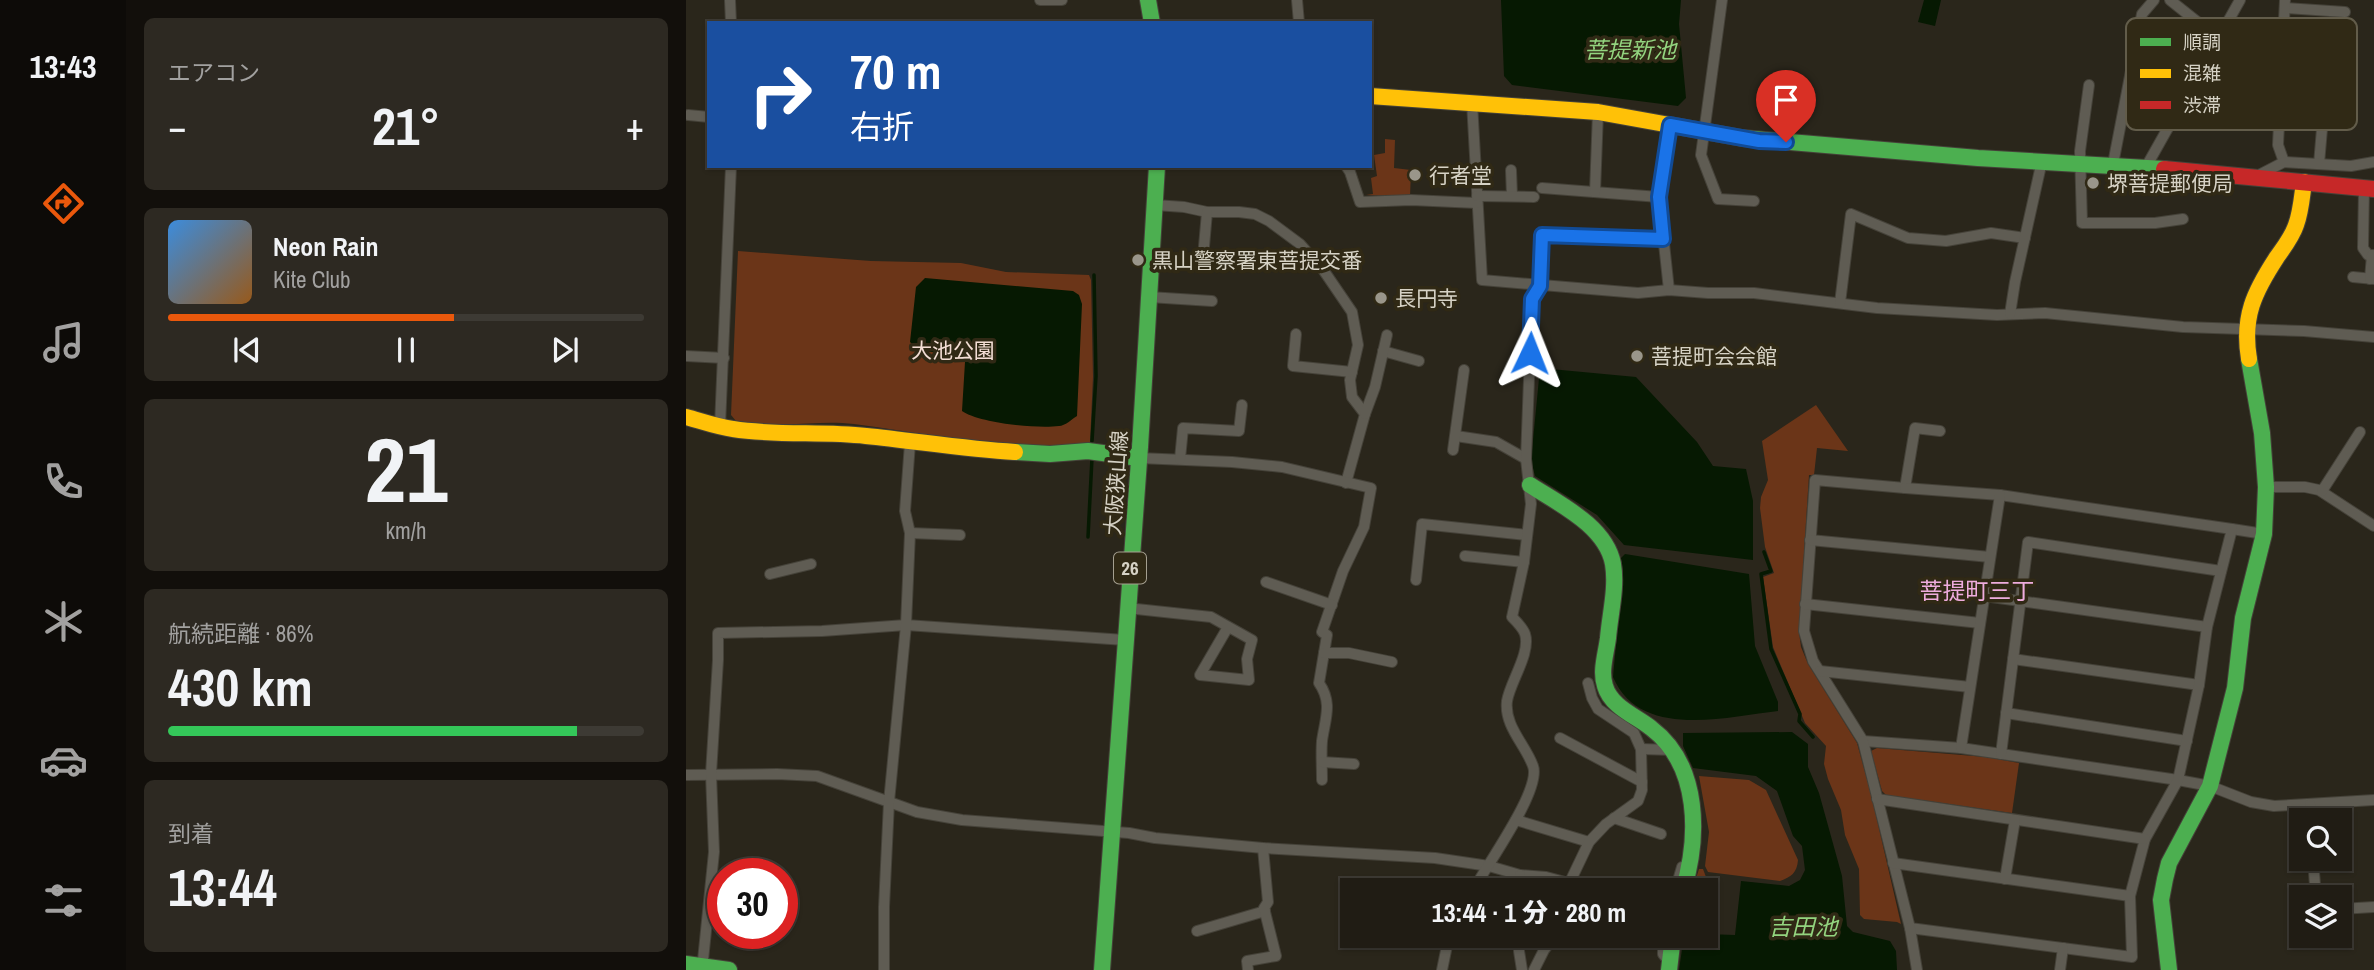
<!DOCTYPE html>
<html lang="ja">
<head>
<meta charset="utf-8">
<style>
  :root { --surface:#201c14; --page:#2d2922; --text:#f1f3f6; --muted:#a2a1a0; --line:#3d3a34; --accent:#ea580c }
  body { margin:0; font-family:"Archivo Narrow","Noto Sans JP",sans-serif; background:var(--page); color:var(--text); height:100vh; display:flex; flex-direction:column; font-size:26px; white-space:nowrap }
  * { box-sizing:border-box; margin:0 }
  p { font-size:23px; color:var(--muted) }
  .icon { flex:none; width:38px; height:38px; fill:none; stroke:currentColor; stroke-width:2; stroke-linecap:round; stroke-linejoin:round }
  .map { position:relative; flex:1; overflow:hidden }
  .sheet { display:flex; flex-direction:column; gap:18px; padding:18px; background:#120f0b; width:560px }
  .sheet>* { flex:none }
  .guide { position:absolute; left:21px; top:21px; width:665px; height:147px; border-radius:0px; box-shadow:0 2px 5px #0004,0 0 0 2px var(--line); background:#1a4fa0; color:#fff; overflow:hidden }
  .tools { position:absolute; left:1603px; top:808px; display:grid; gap:14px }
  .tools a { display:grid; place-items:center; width:63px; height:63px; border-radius:0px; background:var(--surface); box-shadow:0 2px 5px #0004,0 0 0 2px var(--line); font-size:35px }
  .speed { position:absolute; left:21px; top:858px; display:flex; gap:14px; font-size:35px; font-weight:700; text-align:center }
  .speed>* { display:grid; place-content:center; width:91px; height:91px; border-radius:50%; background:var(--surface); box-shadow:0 2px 5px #0004,0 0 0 2px var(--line); line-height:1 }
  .speed .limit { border:10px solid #d22; background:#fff; color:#111 }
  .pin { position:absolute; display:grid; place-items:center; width:60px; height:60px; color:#fff; margin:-72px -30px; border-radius:50% 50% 50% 0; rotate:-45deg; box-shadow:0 0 7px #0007 }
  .pin .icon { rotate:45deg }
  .me { position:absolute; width:77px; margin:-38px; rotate:2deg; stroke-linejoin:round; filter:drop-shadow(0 0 5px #0008) }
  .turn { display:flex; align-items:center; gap:24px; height:147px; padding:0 28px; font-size:32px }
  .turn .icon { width:91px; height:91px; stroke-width:2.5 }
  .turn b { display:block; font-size:49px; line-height:60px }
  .big { font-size:52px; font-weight:800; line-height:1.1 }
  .sheet .tile { flex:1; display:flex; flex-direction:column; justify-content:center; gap:10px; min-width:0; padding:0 24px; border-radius:10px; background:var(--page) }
  .sheet .dial { align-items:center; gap:0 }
  .dial b { font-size:91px; line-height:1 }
  .song { display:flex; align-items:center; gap:21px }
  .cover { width:84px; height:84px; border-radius:10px; background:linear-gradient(135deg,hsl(210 70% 55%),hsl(30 70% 35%)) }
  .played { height:7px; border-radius:4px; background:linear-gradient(90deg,var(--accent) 60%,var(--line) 60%) }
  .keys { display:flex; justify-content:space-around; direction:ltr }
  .heat { display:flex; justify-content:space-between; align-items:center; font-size:38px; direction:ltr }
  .charge { height:10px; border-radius:5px; background:linear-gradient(90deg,#34c759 86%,var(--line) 0) }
  .trip { position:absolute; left:654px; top:878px; width:378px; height:70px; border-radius:0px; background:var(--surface); box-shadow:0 2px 5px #0004,0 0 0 2px var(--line); font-weight:800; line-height:70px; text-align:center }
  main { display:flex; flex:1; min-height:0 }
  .dock { display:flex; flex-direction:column; width:126px; justify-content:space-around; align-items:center; background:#0d0b08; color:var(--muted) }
  .dock .icon { width:49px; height:49px }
  .dock .active { color:var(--accent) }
  .dock b { font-size:32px; color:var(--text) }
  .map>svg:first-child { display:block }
  .green { fill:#6b3518 }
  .water { fill:#061902 }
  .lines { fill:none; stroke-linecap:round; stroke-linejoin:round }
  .stream { stroke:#061902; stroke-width:3.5 }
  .street-casing { stroke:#454239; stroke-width:12 }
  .fast-casing { stroke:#454239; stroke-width:18 }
  .slow-casing { stroke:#454239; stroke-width:18 }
  .jam-casing { stroke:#454239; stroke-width:18 }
  .street { stroke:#5f5c53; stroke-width:10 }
  .fast { stroke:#4caf50; stroke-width:16 }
  .slow { stroke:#ffc107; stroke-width:16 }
  .jam { stroke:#c62828; stroke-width:16 }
  .route-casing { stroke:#114b97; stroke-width:18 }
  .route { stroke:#1a73e8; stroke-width:12 }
  .poi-dot { fill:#9a968a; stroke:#302915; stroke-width:2.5 }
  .labels { text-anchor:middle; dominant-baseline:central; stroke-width:7; stroke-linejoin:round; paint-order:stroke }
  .shield { fill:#302915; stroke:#a49f90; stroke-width:2 }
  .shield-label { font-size:19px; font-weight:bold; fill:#d6d2c5 }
  .poi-label { font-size:21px; fill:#d6d2c5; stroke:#302915; text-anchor:start }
  .park-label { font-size:21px; fill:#f3ded5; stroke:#302915 }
  .street-label { font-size:21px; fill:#d6d2c5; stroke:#302915 }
  .water-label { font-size:23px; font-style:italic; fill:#93d47f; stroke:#302915 }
  .neighbourhood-label { font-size:23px; fill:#eeacdd; stroke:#302915 }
  .key { fill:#302915; stroke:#625c4a; stroke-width:2 }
  .key-label { font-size:19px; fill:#d6d2c5 }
</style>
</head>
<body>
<main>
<nav class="dock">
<b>13:43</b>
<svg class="icon active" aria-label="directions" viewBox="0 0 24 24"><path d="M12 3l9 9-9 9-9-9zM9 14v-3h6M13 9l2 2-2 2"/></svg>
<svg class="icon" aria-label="music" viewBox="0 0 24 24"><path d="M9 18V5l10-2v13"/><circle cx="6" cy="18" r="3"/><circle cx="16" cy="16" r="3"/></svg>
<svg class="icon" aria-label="phone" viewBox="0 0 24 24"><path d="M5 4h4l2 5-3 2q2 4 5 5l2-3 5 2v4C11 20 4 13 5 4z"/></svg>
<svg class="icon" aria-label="climate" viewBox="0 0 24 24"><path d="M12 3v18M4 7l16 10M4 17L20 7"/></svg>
<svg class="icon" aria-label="car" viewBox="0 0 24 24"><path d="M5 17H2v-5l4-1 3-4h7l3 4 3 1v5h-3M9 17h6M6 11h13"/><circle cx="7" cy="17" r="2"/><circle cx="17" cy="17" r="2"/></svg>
<svg class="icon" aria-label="filters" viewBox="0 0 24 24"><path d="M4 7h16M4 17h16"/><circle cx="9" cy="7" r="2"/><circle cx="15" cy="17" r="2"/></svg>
</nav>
<section class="sheet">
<div class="tile"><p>エアコン</p>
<div class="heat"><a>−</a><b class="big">21°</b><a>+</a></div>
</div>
<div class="tile">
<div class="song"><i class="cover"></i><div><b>Neon Rain</b><p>Kite Club</p></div></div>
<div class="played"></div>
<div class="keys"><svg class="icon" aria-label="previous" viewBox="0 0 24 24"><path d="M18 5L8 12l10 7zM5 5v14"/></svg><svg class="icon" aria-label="pause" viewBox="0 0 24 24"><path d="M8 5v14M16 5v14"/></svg><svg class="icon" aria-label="next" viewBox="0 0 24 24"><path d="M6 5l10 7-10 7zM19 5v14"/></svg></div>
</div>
<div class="tile dial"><b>21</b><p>km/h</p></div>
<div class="tile"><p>航続距離 · 86%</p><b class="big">430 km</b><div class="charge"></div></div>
<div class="tile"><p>到着</p><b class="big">13:44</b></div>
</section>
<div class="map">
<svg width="1688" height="970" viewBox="0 0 1688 970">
  <rect width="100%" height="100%" fill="#2a261b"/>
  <!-- green -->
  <g class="green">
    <polygon points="699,139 709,140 708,168 725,170 724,197 680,195 687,194 685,178 691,176 688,155 699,153"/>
    <path d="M52,251L185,261L275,263L320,272L403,275L405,280L407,377L404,443C326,453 245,434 168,424C145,421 122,424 99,424C83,425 66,423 50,421L45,415Z"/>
    <polygon points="1130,405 1162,451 1131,448 1128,475 1123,475 1113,632 1115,647 1122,664 1171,743 1185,794 1215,924 1211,922 1178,919 1174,915 1173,869 1159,835 1155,810 1142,779 1138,764 1140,746 1119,723 1087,647 1077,577 1088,573 1079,547 1074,508 1075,497 1082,480 1076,441"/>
    <polygon points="1191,748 1300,757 1333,763 1326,813 1200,795 1196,791 1185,751"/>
    <path d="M1013,776L1063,780L1080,790L1112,860C1111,873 1105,877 1094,881L1022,872L1019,866L1023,832Z"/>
    <polygon points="1013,869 1017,869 1020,877 1019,891 1006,891"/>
  </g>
  <!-- water -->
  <g class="water">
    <polygon points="815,0 995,0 993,24 1000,98 992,106 826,85 818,76"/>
    <polygon points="1238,0 1255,0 1249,26 1232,22"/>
    <path d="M239,278L387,291L393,295L396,304L391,416C386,419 379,426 373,426C351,429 293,423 276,411L279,362C259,347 239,358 224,342L230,287Z"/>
    <polygon points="854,368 950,377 1011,442 1027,466 1060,469 1067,501 1067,560 938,545 911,515 849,476 845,461"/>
    <path d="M939,554L1063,574L1069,646L1092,702V711C1039,717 954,740 927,677L937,570L935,558Z"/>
    <polygon points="1106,732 1122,744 1122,767 1133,793 1156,876 1161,926 1167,932 1204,941 1210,951 1211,970 993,970 998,936 1020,936 1020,934 1049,935 1055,881 1103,886 1114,880 1119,870 1116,846 1107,836 1091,791 1070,776 1007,768 997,746 997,733"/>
  </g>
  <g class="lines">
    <!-- stream -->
    <g class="stream">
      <polyline points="406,441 410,376 408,275"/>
      <polyline points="402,537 406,458"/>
      <polyline points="1078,552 1085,571 1075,574 1085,649 1114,714 1113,721 1127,737"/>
    </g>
    <defs>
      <g id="street">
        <polyline points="44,0 45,23"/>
        <polyline points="354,0 376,0"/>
        <polyline points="611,0 613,23"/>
        <polyline points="1036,0 1015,155 1032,199 1068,201"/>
        <polyline points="1484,0 1514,24 1537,28"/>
        <polyline points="1599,8 1659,12"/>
        <polyline points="1519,63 1596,69"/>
        <polyline points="1596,66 1658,71"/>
        <polyline points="1403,85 1394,151 1396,223 1469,223 1497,219"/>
        <polyline points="786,102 796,280 952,293 983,290 1022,293 1068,293 1191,308 1311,315 1359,313 1497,327 1618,331 1688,337"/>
        <polyline points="2,115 23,117"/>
        <polyline points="1598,162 1592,145 1599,0"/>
        <polyline points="1427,164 1456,14 1468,0"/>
        <polyline points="1633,164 1641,70"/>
        <polyline points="660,166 664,172 674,202 725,200 791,203"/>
        <polyline points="1460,167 1554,0"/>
        <polyline points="825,170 826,196"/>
        <polyline points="1569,177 1598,162 1665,166 1688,162"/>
        <polyline points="856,188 973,197"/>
        <polyline points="1678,188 1677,248 1682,255 1688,255"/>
        <polyline points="909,192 912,112"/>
        <polyline points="791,196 848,197"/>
        <polyline points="469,205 498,207 521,212 553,212 569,214 583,221 614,244 638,271 666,312 672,345 664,380 666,397 679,414 660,483"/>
        <polyline points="517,258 521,212"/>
        <polyline points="1667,277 1688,279"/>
        <polyline points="1684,279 1686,255"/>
        <polyline points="983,290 973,197 983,125"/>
        <polyline points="463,297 526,301"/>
        <polyline points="1154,303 1165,214 1222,238 1260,241 1305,233 1339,238"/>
        <polyline points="1324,314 1329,282 1356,161"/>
        <polyline points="610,334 607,366 666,372"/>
        <polyline points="697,351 733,361"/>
        <polyline points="0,356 38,358"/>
        <polyline points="679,414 689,387 701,335"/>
        <polyline points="34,426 45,166"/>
        <polyline points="1254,431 1229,428 1219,488 1129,480 1118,631 1127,661 1177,741 1275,748 1492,780 1524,786 1565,802 1588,806 1688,800"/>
        <polyline points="770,436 810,442 840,459"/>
        <polyline points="767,450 778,370"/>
        <path d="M453,458L546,462L596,467L685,488L678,527L657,571L636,632L641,635L633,683C647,703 639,719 636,741C635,753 636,767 636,780"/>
        <polyline points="494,459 497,428 553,431 556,405"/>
        <polyline points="1580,487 1619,487 1633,490 1688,526"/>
        <polyline points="1636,491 1674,432"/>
        <polyline points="1546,529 1578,534"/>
        <polyline points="224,533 274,535"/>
        <polyline points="1124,540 1304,557"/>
        <polyline points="779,556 838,562"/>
        <polyline points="84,574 125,564"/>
        <polyline points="730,580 736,524 841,535"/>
        <polyline points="580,582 646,605"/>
        <polyline points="1298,596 1521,627"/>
        <polyline points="1119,604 1294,623"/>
        <polyline points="441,608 525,617 566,640 561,659 563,680 514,675 542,627"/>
        <polyline points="638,653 663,653 706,662"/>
        <polyline points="1327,659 1513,685"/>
        <polyline points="1134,671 1284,687"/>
        <polyline points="1320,713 1501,741"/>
        <polyline points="874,738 956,782"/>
        <polyline points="1177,741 1224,928 1446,957 1444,896 1459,839 1492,780 1513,685 1521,627 1546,529 1314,495 1219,488"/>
        <polyline points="1275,748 1314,495"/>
        <polyline points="955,749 987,750"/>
        <polyline points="1315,754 1342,542 1535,571"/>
        <polyline points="636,762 668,764"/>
        <polyline points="0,775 91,774 131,776 231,812 276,820 443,833 469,838 577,848 749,858 803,866 834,875 860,877 913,891"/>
        <polyline points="1191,799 1459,839"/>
        <polyline points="1624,804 1625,821"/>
        <polyline points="928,818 975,834"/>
        <polyline points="830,820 903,842"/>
        <polyline points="1627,859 1630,898"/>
        <polyline points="1207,863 1444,896"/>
        <polyline points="1319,879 1329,820"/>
        <polyline points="883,884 903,842 920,824 952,801 956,790 955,749 948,733 912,709 906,698 902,683"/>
        <path d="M787,891C799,867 856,790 847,766C839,744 818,726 821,701C824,682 845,653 839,634C837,628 830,621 826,617L838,562L845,504L840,459L846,299L854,286L856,235L977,239"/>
        <polyline points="834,891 834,875"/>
        <polyline points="989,891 996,867"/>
        <polyline points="1654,909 1688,907"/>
        <polyline points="1224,928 1231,970"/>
        <polyline points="511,931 579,911"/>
        <polyline points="833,936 833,951 836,970"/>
        <polyline points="977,936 977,954 984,963"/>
        <polyline points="16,970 28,852 25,774 32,660 32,633 136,631 220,625 439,640"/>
        <polyline points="198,970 198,907 203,802 220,625 224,533 219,511 224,443"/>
        <polyline points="562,970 561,961 590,956 578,908 582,902 577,848"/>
        <polyline points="756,970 763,936"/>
        <polyline points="848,970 858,950 869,936"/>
        <polyline points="1374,970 1377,948"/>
      </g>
      <g id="fast">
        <polyline points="462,0 466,23"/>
        <polyline points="1056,138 1292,158 1478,169"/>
        <polyline points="329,452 364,454 402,451 453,458"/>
        <path d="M844,485C873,504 920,526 927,564C931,588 924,614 922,638C920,654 914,671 919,686C925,707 950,716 965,728C1015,766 1013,838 997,891"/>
        <polyline points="0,964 43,970"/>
        <polyline points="416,970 454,447 471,166"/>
        <polyline points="983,970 987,936"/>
        <polyline points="1483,970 1475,900 1479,879 1483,863 1524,786 1549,688 1557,618 1578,534 1580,487 1576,433 1563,359"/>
      </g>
      <g id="slow">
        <polyline points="684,96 912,112 1056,138"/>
        <path d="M1563,359C1556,317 1568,292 1591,257C1598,247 1606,237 1610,225C1615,212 1616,196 1618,182"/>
        <path d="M0,417C15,421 31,427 47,429C91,436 136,431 180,436C230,441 279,449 329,452"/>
      </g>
      <polyline id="jam" points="1478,169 1688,189"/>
    </defs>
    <!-- street casing -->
    <use href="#street" class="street-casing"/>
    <!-- fast casing -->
    <use href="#fast" class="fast-casing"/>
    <!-- slow casing -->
    <use href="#slow" class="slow-casing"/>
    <!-- jam casing -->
    <use href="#jam" class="jam-casing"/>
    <!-- street -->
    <use href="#street" class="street"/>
    <!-- fast -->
    <use href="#fast" class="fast"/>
    <!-- slow -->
    <use href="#slow" class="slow"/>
    <!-- jam -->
    <use href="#jam" class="jam"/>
  </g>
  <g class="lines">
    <defs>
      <polyline id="route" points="844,353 846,299 854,286 856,235 977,239 973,197 984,125 1073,141 1100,142"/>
    </defs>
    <!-- route casing -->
    <use href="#route" class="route-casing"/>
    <!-- route -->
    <use href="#route" class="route"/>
  </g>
  <!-- markers -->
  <g class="poi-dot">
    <circle cx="729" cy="175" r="7"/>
    <circle cx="1407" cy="183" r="7"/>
    <circle cx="452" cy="260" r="7"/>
    <circle cx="695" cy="298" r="7"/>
    <circle cx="951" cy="356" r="7"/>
  </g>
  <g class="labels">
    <!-- shield labels -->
    <rect class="shield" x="428" y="552.5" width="32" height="31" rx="5"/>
    <g class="shield-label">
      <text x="444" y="568">26</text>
    </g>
    <!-- poi labels -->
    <g class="poi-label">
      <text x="743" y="175">行者堂</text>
      <text x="1421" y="183">堺菩提郵便局</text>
      <text x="466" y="260">黒山警察署東菩提交番</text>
      <text x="709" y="298">長円寺</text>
      <text x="965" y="356">菩提町会会館</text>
    </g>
    <!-- park labels -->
    <g class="park-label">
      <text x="267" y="350">大池公園</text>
    </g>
    <!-- street labels -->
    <g class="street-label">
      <text transform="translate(430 483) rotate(-86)">大阪狭山線</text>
    </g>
    <!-- water labels -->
    <g class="water-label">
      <text x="944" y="49">菩提新池</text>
      <text x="1117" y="926">吉田池</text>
    </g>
    <!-- neighbourhood labels -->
    <g class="neighbourhood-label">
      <text x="1291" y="590">菩提町三丁</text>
    </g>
  </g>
  <!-- legend -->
  <rect x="1440" y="18" width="231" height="112" rx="10" class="key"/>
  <rect x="1454" y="38" width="31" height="8" fill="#4caf50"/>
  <rect x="1454" y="69" width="31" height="9" fill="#ffc107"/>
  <rect x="1454" y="101" width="31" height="8" fill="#c62828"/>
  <g class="key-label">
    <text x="1497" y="49">順調</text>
    <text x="1497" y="80">混雑</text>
    <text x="1497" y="112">渋滞</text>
  </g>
</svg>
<div class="tools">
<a><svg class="icon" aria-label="search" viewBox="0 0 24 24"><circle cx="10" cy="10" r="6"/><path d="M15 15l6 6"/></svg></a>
<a><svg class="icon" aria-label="layers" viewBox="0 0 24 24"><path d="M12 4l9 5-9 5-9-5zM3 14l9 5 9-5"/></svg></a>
</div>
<div class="speed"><div class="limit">30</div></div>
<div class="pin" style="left:1100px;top:142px;background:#d93025"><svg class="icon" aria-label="arrive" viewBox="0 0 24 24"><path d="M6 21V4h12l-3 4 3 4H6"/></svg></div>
<svg class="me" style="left:844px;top:353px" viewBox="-20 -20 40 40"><path d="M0-17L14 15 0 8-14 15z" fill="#1a73e8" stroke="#fff" stroke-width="4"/></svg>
<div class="trip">13:44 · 1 分 · 280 m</div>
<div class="guide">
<div class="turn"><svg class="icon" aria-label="right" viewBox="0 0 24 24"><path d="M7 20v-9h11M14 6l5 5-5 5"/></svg><div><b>70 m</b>右折</div></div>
</div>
</div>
</main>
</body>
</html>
